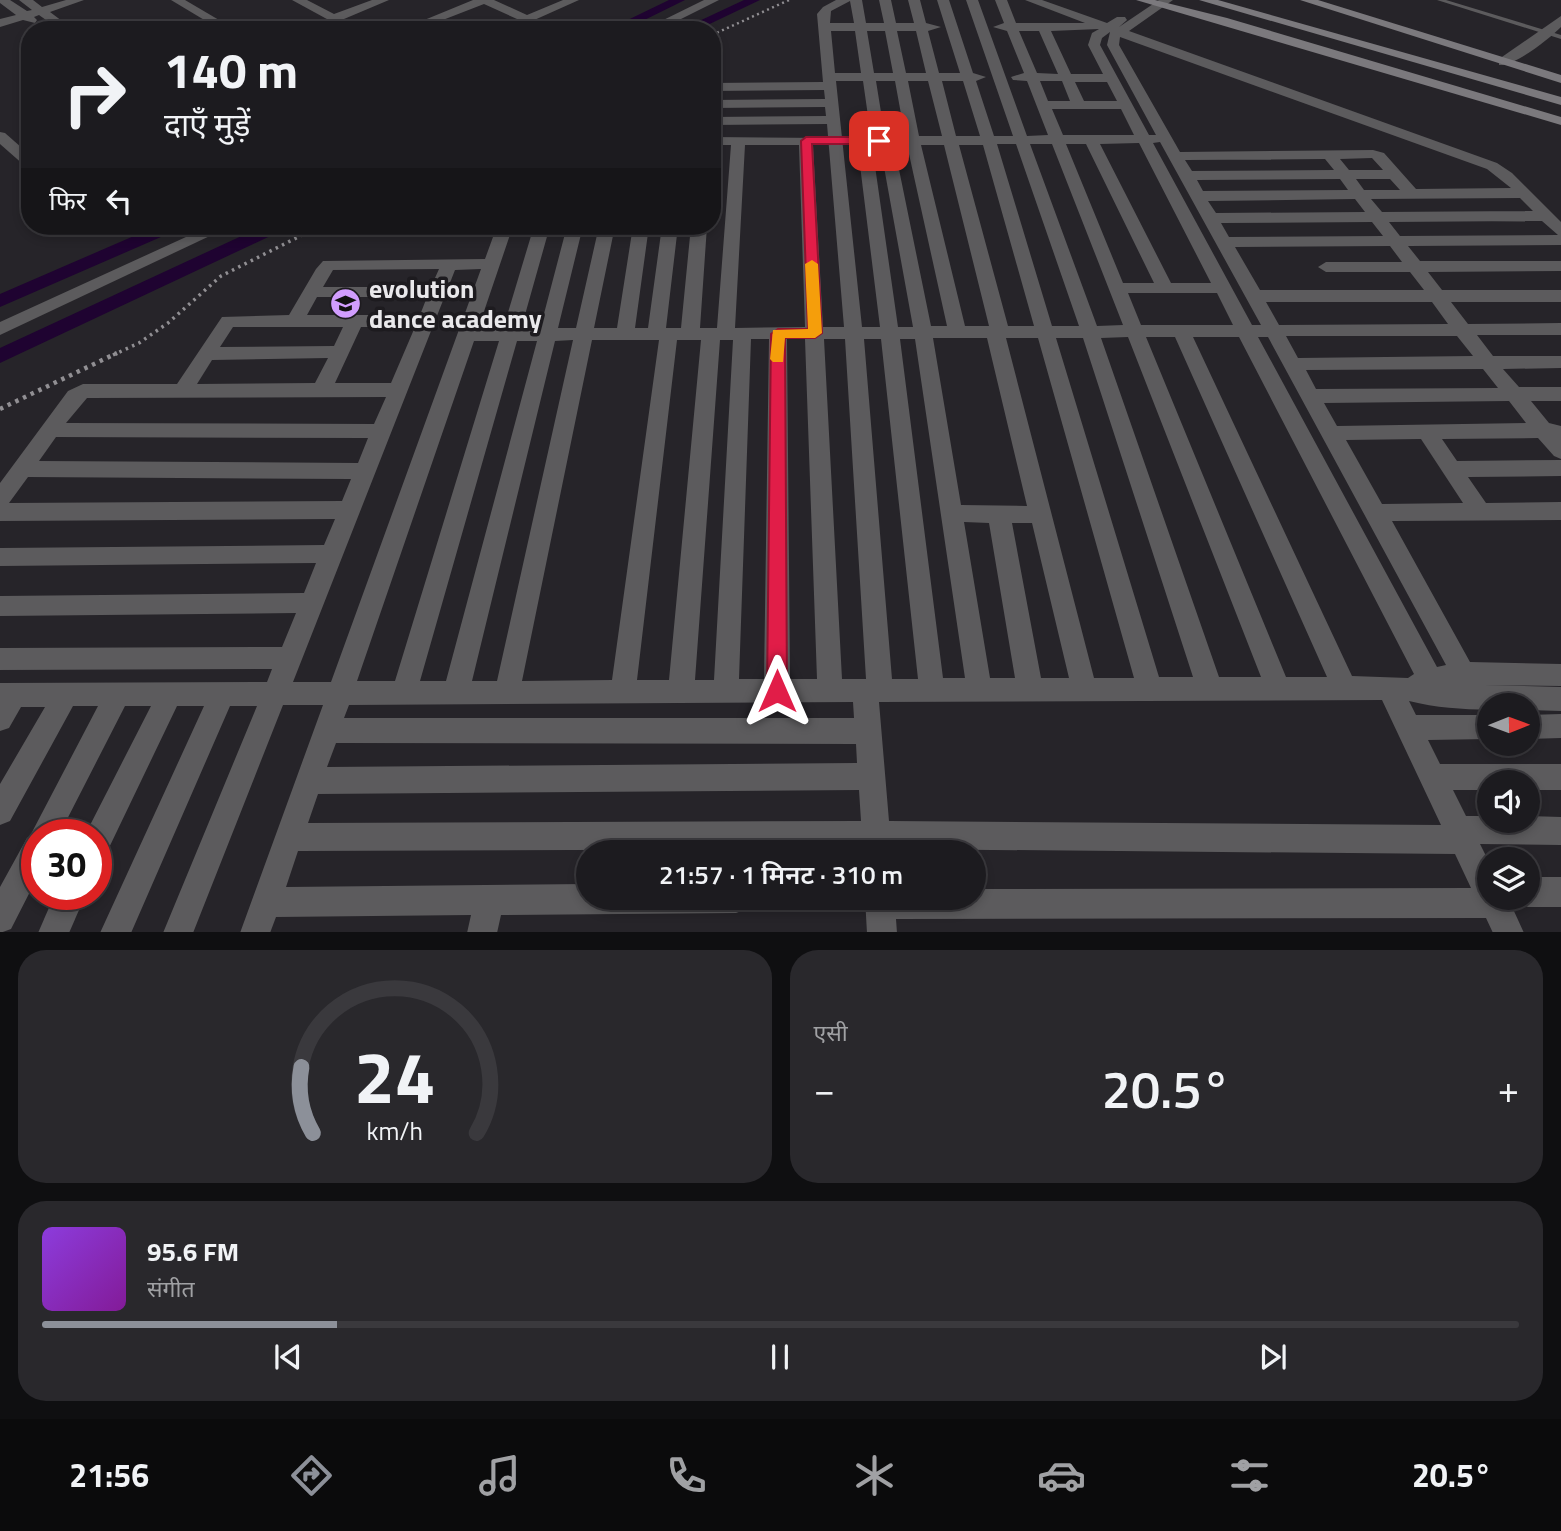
<!DOCTYPE html>
<html lang="hi">
<head>
<meta charset="utf-8">
<style>
  :root { --surface:#1c1b1f; --page:#29282c; --text:#f1f3f6; --muted:#a0a1a4; --line:#3a393d; --accent:#8c9099 }
  body { margin:0; font-family:"Titillium Web","Noto Sans Devanagari",sans-serif; background:var(--page); color:var(--text); height:100vh; display:flex; flex-direction:column; font-size:26px; white-space:nowrap }
  * { box-sizing:border-box; margin:0 }
  p { font-size:23px; color:var(--muted) }
  .icon { flex:none; width:38px; height:38px; fill:none; stroke:currentColor; stroke-width:2; stroke-linecap:round; stroke-linejoin:round }
  .map { position:relative; height:932px; overflow:hidden }
  .side { display:flex; flex-direction:column; gap:18px; padding:18px; background:#0f0f11; flex:1 }
  .side>* { flex:none }
  .hud { position:absolute; left:21px; top:21px; width:700px; height:214px; border-radius:28px; box-shadow:0 4px 10px #0003,0 0 0 2px var(--line); background:#1c1b1f; color:var(--text); overflow:hidden }
  .needle { width:46px; rotate:89deg }
  .fabs { position:absolute; left:1477px; top:693px; display:grid; gap:14px }
  .fabs a { display:grid; place-items:center; width:63px; height:63px; border-radius:50%; background:var(--surface); box-shadow:0 4px 10px #0003,0 0 0 2px var(--line); font-size:35px }
  .speed { position:absolute; left:21px; top:819px; display:flex; gap:14px; font-size:35px; font-weight:700; text-align:center }
  .speed>* { display:grid; place-content:center; width:91px; height:91px; border-radius:50%; background:var(--surface); box-shadow:0 4px 10px #0003,0 0 0 2px var(--line); line-height:1 }
  .speed .limit { border:10px solid #d22; background:#fff; color:#111 }
  .pin { position:absolute; display:grid; place-items:center; width:60px; height:60px; color:#fff; margin:-30px; border-radius:14px; box-shadow:0 4px 10px #0006 }
  .me { position:absolute; width:77px; margin:-38px; rotate:0deg; stroke-linejoin:round; filter:drop-shadow(0 0 5px #0008) }
  .turn { display:flex; align-items:center; gap:24px; height:147px; padding:0 28px; font-size:32px }
  .turn .icon { width:91px; height:91px; stroke-width:2.5 }
  .turn b { display:block; font-size:49px; line-height:60px }
  .then { display:flex; align-items:center; height:66px; padding:0 28px; background:#0003; gap:14px; font-size:26px }
  .big { font-size:52px; font-weight:600; line-height:1.1 }
  .side .card { flex:1; display:flex; flex-direction:column; justify-content:center; gap:10px; min-width:0; padding:0 24px; border-radius:28px; background:var(--page) }
  .side .dial { align-items:center; gap:0 }
  .dial svg { height:182px; overflow:visible; fill:none; stroke:var(--line); stroke-width:7; stroke-linecap:round; text-anchor:middle }
  .dial text { fill:var(--text); stroke:none }
  .song { display:flex; align-items:center; gap:21px }
  .cover { width:84px; height:84px; border-radius:10px; background:linear-gradient(135deg,hsl(270 70% 55%),hsl(290 70% 35%)) }
  .played { height:7px; border-radius:4px; background:linear-gradient(90deg,var(--accent) 20%,var(--line) 20%) }
  .keys { display:flex; justify-content:space-around; direction:ltr }
  .heat { display:flex; justify-content:space-between; align-items:center; font-size:38px; direction:ltr }
  .side .tiles { flex:1; display:grid; gap:18px; grid-template-columns:1fr 1fr }
  .card:last-child { grid-column:span 2 }
  .trip { position:absolute; left:576px; top:840px; width:410px; height:70px; border-radius:35px; background:var(--surface); box-shadow:0 4px 10px #0003,0 0 0 2px var(--line); font-weight:600; line-height:70px; text-align:center }
  .tabs { display:flex; height:112px; justify-content:space-around; align-items:center; background:#0b0b0c; color:var(--muted) }
  .tabs .icon { width:49px; height:49px }
  .tabs .current { color:var(--accent) }
  .tabs b { font-size:32px; color:var(--text) }
  .map>svg:first-child { display:block }
  .lines { fill:none; stroke-linecap:round; stroke-linejoin:round }
  .canal { fill:#1f0331; fill-rule:evenodd }
  .path-far2 { stroke:#918f93; stroke-width:2.5; stroke-dasharray:2 3.5; stroke-linecap:butt }
  .path-far1 { stroke:#918f93; stroke-width:3.5; stroke-dasharray:2.5 4.5; stroke-linecap:butt }
  .path { stroke:#918f93; stroke-width:4.5; stroke-dasharray:3.5 5; stroke-linecap:butt }
  .lane { fill:#5c5b5d; fill-rule:evenodd }
  .street { fill:#5c5b5d; fill-rule:evenodd }
  .secondary { fill:#7b797d; fill-rule:evenodd }
  .route { fill:#e11d48; stroke:#92132f; stroke-width:2 }
  .slow { fill:#f59e0b }
  .labels { text-anchor:middle; dominant-baseline:central; stroke-width:7; stroke-linejoin:round; paint-order:stroke }
  .poi-label { font-size:26px; font-weight:bold; fill:#e9e8eb; stroke:#1d1b1f; text-anchor:start }
</style>
</head>
<body>
<div class="map">
<svg width="1561" height="933" viewBox="0 0 1561 933">
  <rect width="100%" height="100%" fill="#262429"/>
  <g class="lines">
    <!-- canal -->
    <g class="canal">
      <polygon points="669,0 685,0 624,30 607,30"/>
      <polygon points="744,0 760,0 697,30 680,30"/>
      <polygon points="157,226 180,226 177,230 0,307 0,294"/>
      <polygon points="263,226 286,226 283,230 0,363 0,348"/>
    </g>
    <!-- path-far2 -->
    <polyline class="path-far2" points="712,35 789,0"/>
    <!-- path-far1 -->
    <polyline class="path-far1" points="113,355 139,343 168,323 221,276 320,226"/>
    <!-- path -->
    <polyline class="path" points="0,409 117,353"/>
    <!-- lane -->
    <polygon class="lane" points="1437,0 1446,0 1561,35 1561,39"/>
    <!-- street -->
    <g class="street">
      <polygon points="0,0 10,0 27,11 32,10 19,0 33,0 42,7 66,0 84,0 50,12 74,30 60,30 39,15 34,17 37,20 35,23 23,20 0,27 0,19 16,15 0,3"/>
      <polygon points="171,0 185,0 236,30 221,30"/>
      <polygon points="292,0 307,0 334,14 372,0 389,0 344,19 363,30 347,30"/>
      <polygon points="473,0 494,0 527,15 563,0 579,0 512,30 495,30 517,19 484,4 417,30 400,30"/>
      <polygon points="704,0 719,0 659,30 643,30"/>
      <path d="M836,0H862L866,23H884L879,0H891L896,23H914L908,0H920L926,23L941,27L928,31L939,73H960L937,0H949L973,73L986,77L976,81L994,136H1013L966,0H978L1027,136L1048,135L1027,81L1013,80L1011,77L1024,73L1007,31L993,27L1004,23L995,0H1007L1016,23H1085L1025,0H1042L1107,23L1117,17H1125L1127,20L1119,27L1159,0H1173L1129,31L1497,163L1512,173L1561,222V245L1408,246L1420,261H1561V271L1428,272L1442,290H1561V302H1451L1468,324L1561,323V335H1477L1493,356H1561V368L1503,369L1519,387H1561V401H1531L1549,423L1561,426V459L1554,456L1538,438L1442,439L1457,461L1561,460V476L1468,477L1486,503L1561,502V520L1392,521L1470,662L1561,664V686L1483,685L1561,687V711L1528,710V705H1489V710C1462,709 1436,708 1409,701L1416,715H1489V739L1428,740L1440,764H1561V790H1528V782H1489V790H1453L1466,816H1489V821H1528V816L1561,817V845L1480,844L1489,862V898H1508L1524,933H1493L1486,918L896,919L897,933H867L865,898H973V889L1471,888L1455,854L891,849V852H863L862,849L298,851L286,887L588,884V898H751L747,909L736,913L501,915L497,933H467L471,915L276,917L270,933H240L323,705H283L193,933H163L257,706H230L131,933H100L204,706H177L106,854L96,858V835H85L151,706H125L59,835H37V878L11,929L0,933V887L27,838L30,836L98,706H73L10,821L0,825V784L45,707H21L9,728L0,731V683L267,682L272,669L0,670V648L282,647L296,613L0,616V596L304,593L316,563L0,566V548L324,545L335,519L0,521V483L68,391L83,384H177L222,317L289,315L316,269L323,261L485,259L497,226H513L478,329H503L534,226H550L521,329H540L567,226H583L558,328H576L599,226H615L594,328H617L633,226H649L635,328H648L662,226H678L666,328H681L691,226H707L700,328H717L731,145H712V137L824,138L826,141L824,144L813,145L823,327H844L827,124L712,125V117L826,116L825,107L712,108V100L825,99L824,90L712,91V83L823,82L817,14L823,7ZM850,1L854,23H830L831,11ZM1099,29L1092,33L1088,45L1103,74H1071L1051,31ZM831,31H855L861,73H835ZM867,31H885L893,73H874ZM897,31H916L926,73H906ZM1019,31H1039L1058,74L1037,73ZM1110,32L1107,45L1156,135H1149L1100,45L1102,38ZM1120,37L1487,169L1511,188L1416,189L1384,153L1373,150L1180,152L1119,45ZM836,81H863L871,137L859,138L857,141L880,327H862ZM876,81H895L905,136L885,137ZM908,81H928L942,136H919ZM942,81H963L980,136H956ZM1040,81H1062L1070,101H1048ZM1075,82H1107L1117,101H1084ZM1052,109H1121L1134,135H1063ZM1160,142L1261,325H1252L1153,143ZM1139,143L1211,283H1171L1100,144ZM997,144H1016L1079,326H1052ZM1030,144H1052L1123,325L1097,326ZM1066,144H1086L1154,283H1123ZM745,145H799L805,327L735,328ZM872,145H880L913,327H898ZM894,145H907L947,326H931ZM921,145H944L989,326H965ZM959,145H983L1034,326H1008ZM1372,158L1383,170H1349L1340,159ZM1325,159L1334,170L1192,171L1185,160ZM1340,179L1348,190L1203,191L1197,180ZM1356,179H1390L1400,190H1364ZM1520,198L1533,211L1382,212L1371,199ZM1355,199L1365,212L1216,213L1208,201ZM1542,221L1558,235L1400,236L1389,222ZM1372,222L1383,236L1229,237L1221,223ZM1390,246L1402,262H1326L1318,267L1326,272H1410L1424,290H1260L1235,247ZM439,269L431,287H323L333,270ZM481,269L331,682H293L455,270ZM1128,293H1217L1233,325H1141ZM317,297H427L420,315H307ZM1266,302H1432L1448,324L1279,325ZM233,327H343L334,346L220,347ZM361,327H415L391,383H335ZM1286,336H1457L1473,356L1298,358ZM1128,337L1261,677H1219L1101,338ZM1146,337H1175L1327,677H1286ZM1193,337H1239L1414,674L1408,678L1352,676ZM1258,337H1268L1446,665L1437,667ZM933,338H987L1027,506L961,505ZM1006,338H1038L1134,678H1094ZM1056,338H1083L1193,677H1159ZM751,339H769L764,679H739ZM787,339H805L817,679H790ZM824,339H845L866,679H842ZM864,339H881L918,679H892ZM900,339H915L965,678H943ZM573,340L497,681H472L555,341ZM592,340H659L612,680L522,681ZM677,340H701L669,680H637ZM720,340H733L714,680H695ZM474,341H499L395,681H357ZM517,341H537L446,681H420ZM328,358L315,383L197,384L212,360ZM1483,369L1498,388L1316,389L1306,370ZM386,397L374,424L66,423L87,398ZM1509,401L1526,423L1337,426L1324,403ZM56,437L368,438L358,463L39,461ZM1421,439L1463,503L1382,504L1346,440ZM28,477L351,479L342,501L9,503ZM964,522L989,523L1015,678H990ZM1012,523H1032L1069,678H1041ZM1382,700L1441,825L889,821L879,702ZM853,702L854,718H344L349,705ZM336,743L856,744L857,763L327,767ZM859,790L861,821L308,823L318,794Z"/>
      <path d="M1561,16V27C1550,38 1514,67 1499,65V59Z"/>
      <polygon points="0,132 5,133 30,155 30,167 25,166 0,144"/>
      <polygon points="210,226 231,226 0,335 0,322"/>
      <polygon points="1561,714 1561,738 1528,739 1528,715"/>
      <polygon points="1528,877 1561,877 1561,907 1528,907 1517,903 1516,898 1528,898"/>
      <polygon points="55,894 86,894 69,933 38,933"/>
    </g>
    <!-- secondary -->
    <g class="secondary">
      <polygon points="1136,0 1155,0 1227,18 1561,117 1561,125"/>
      <polygon points="1199,0 1218,0 1561,97 1561,105"/>
      <polygon points="1300,0 1318,0 1561,75 1561,83"/>
    </g>
  </g>
  <!-- route -->
  <polygon class="route" points="806,137 879,137 885,141 879,144 812,144 822,333 815,338 785,338 787,691 784,697 777,700 770,697 767,691 771,334 778,329 808,329 801,141"/>
  <!-- slow -->
  <polygon class="slow" points="812,260 818,264 822,333 815,338 785,338 783,362 773,362 770,359 773,330 808,329 805,264"/>
  <!-- icons -->
  <defs>
    <symbol id="school-disc" viewBox="-11 -11 22 22"><circle r="9.5" fill="#d19dfe" stroke="#1d1b1f"/><path d="M0-5L7-2L0 1L-7-2ZM-4 1L0 2.5L4 1V4Q0 6-4 4Z" fill="#111"/></symbol>
  </defs>
  <g fill-rule="evenodd">
    <use href="#school-disc" x="328" y="286" width="35" height="35"/>
  </g>
  <g class="labels">
    <!-- poi labels -->
    <g class="poi-label">
      <text x="369" y="288">evolution<tspan x="369" dy="30">dance academy</tspan></text>
    </g>
  </g>
</svg>
<div class="fabs">
<a><svg class="needle" viewBox="-14 -14 28 28"><path d="M0-13l5 13h-10z" fill="#e53935"/><path d="M0 13l5-13h-10z" fill="#a0a1a4"/></svg></a>
<a><svg class="icon" aria-label="sound" viewBox="0 0 24 24"><path d="M4 9h4l5-4v14l-5-4H4zM17 9q2 3 0 6"/></svg></a>
<a><svg class="icon" aria-label="layers" viewBox="0 0 24 24"><path d="M12 4l9 5-9 5-9-5zM3 14l9 5 9-5"/></svg></a>
</div>
<div class="speed"><div class="limit">30</div></div>
<div class="pin" style="left:879px;top:141px;background:#d93025"><svg class="icon" aria-label="arrive" viewBox="0 0 24 24"><path d="M6 21V4h12l-3 4 3 4H6"/></svg></div>
<svg class="me" style="left:777px;top:691px" viewBox="-20 -20 40 40"><path d="M0-17L14 15 0 8-14 15z" fill="#e11d48" stroke="#fff" stroke-width="4"/></svg>
<div class="trip">21:57 · 1 मिनट · 310 m</div>
<div class="hud">
<div class="turn"><svg class="icon" aria-label="right" viewBox="0 0 24 24"><path d="M7 20v-9h11M14 6l5 5-5 5"/></svg><div><b>140 m</b>दाएँ मुड़ें</div></div>
<div class="then">फिर<svg class="icon" aria-label="left" viewBox="0 0 24 24"><path d="M17 20v-9H6M10 6l-5 5 5 5"/></svg></div>
</div>
</div>
<section class="side">
<div class="tiles">
<div class="card dial"><svg viewBox="0 0 100 80">
<path d="M14 69A42 42 0 1 1 86 69"/>
<path d="M14 69A42 42 0 0 1 9 40" stroke="#8c9099"/>
<text x="50" y="56" font-size="32" font-weight="700">24</text>
<text x="50" y="72" font-size="11">km/h</text>
</svg></div>
<div class="card"><p>एसी</p>
<div class="heat"><a>−</a><b class="big">20.5°</b><a>+</a></div>
</div>
<div class="card">
<div class="song"><i class="cover"></i><div><b>95.6 FM</b><p>संगीत</p></div></div>
<div class="played"></div>
<div class="keys"><svg class="icon" aria-label="previous" viewBox="0 0 24 24"><path d="M18 5L8 12l10 7zM5 5v14"/></svg><svg class="icon" aria-label="pause" viewBox="0 0 24 24"><path d="M8 5v14M16 5v14"/></svg><svg class="icon" aria-label="next" viewBox="0 0 24 24"><path d="M6 5l10 7-10 7zM19 5v14"/></svg></div>
</div>
</div>
</section>
<nav class="tabs">
<b>21:56</b>
<svg class="icon current" aria-label="directions" viewBox="0 0 24 24"><path d="M12 3l9 9-9 9-9-9zM9 14v-3h6M13 9l2 2-2 2"/></svg>
<svg class="icon" aria-label="music" viewBox="0 0 24 24"><path d="M9 18V5l10-2v13"/><circle cx="6" cy="18" r="3"/><circle cx="16" cy="16" r="3"/></svg>
<svg class="icon" aria-label="phone" viewBox="0 0 24 24"><path d="M5 4h4l2 5-3 2q2 4 5 5l2-3 5 2v4C11 20 4 13 5 4z"/></svg>
<svg class="icon" aria-label="climate" viewBox="0 0 24 24"><path d="M12 3v18M4 7l16 10M4 17L20 7"/></svg>
<svg class="icon" aria-label="car" viewBox="0 0 24 24"><path d="M5 17H2v-5l4-1 3-4h7l3 4 3 1v5h-3M9 17h6M6 11h13"/><circle cx="7" cy="17" r="2"/><circle cx="17" cy="17" r="2"/></svg>
<svg class="icon" aria-label="filters" viewBox="0 0 24 24"><path d="M4 7h16M4 17h16"/><circle cx="9" cy="7" r="2"/><circle cx="15" cy="17" r="2"/></svg>
<b>20.5°</b>
</nav>
</body>
</html>
